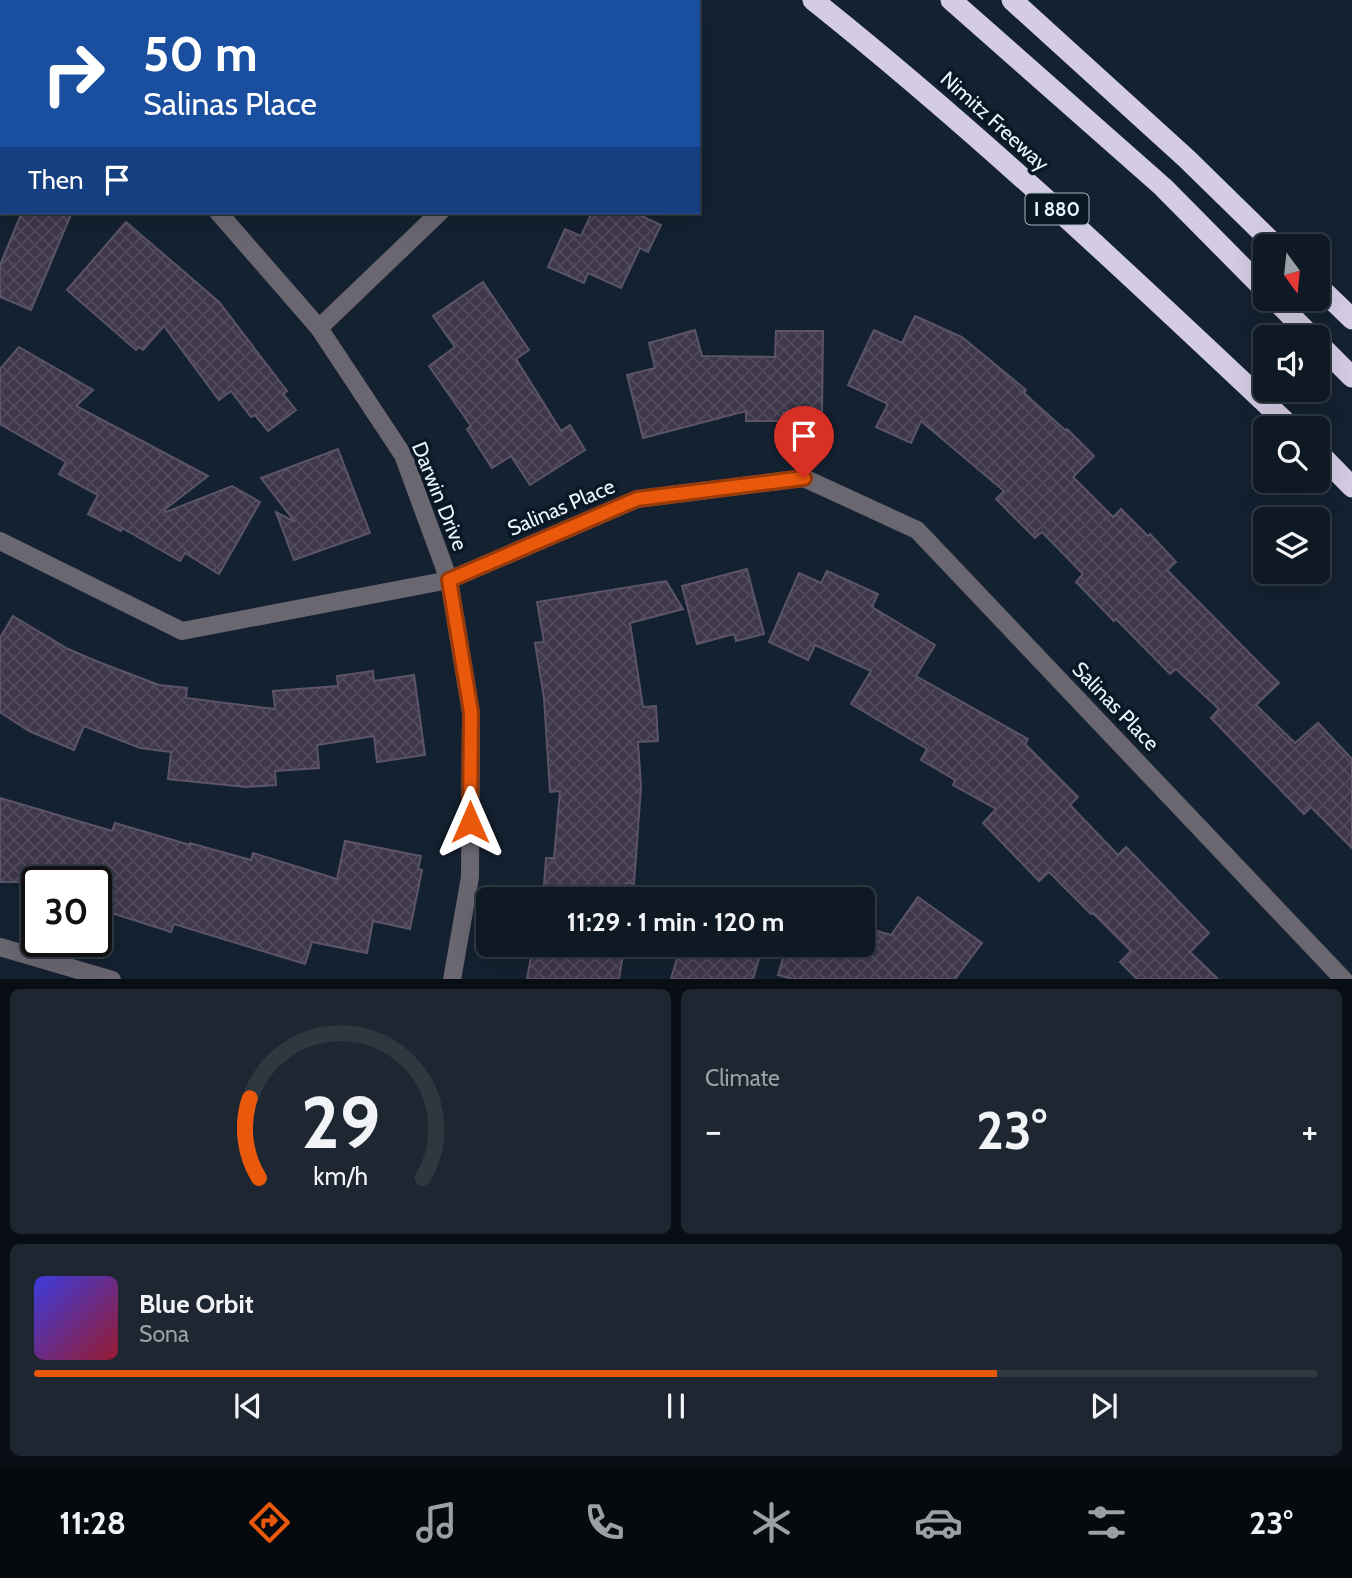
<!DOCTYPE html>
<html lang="en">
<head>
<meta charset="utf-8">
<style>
  :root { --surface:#0f1924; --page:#1d2631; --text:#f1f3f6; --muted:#9ba0a6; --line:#2f3841; --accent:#ea580c }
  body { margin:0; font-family:Cabin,sans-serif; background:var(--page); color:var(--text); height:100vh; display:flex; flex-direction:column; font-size:26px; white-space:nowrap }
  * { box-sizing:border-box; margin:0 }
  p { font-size:23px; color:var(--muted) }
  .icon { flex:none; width:38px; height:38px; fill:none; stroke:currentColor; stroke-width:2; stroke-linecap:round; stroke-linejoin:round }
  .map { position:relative; height:979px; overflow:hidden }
  .details { display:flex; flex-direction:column; gap:10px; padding:10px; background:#080e14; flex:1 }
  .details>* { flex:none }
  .banner { position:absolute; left:0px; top:0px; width:700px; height:214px; box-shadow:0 7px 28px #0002,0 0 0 2px var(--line); background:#1a4fa0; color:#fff; overflow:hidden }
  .needle { width:46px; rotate:165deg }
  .tools { position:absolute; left:1253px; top:234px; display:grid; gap:14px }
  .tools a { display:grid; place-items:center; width:77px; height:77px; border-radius:10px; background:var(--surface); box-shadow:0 7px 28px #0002,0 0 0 2px var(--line); font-size:35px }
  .speed { position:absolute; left:21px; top:866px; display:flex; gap:14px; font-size:35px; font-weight:700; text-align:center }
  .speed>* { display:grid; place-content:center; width:91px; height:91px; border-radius:50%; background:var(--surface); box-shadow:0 7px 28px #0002,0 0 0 2px var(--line); line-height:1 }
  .speed .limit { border:4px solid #111; border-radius:10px; background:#fff; color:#111 }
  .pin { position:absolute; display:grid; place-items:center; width:60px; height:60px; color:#fff; margin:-72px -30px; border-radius:50% 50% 50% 0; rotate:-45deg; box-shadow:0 0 7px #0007 }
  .pin .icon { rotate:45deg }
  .me { position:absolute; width:77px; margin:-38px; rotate:0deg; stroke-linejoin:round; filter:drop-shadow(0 0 5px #0008) }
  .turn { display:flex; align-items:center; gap:24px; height:147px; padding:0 28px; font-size:32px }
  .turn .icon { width:91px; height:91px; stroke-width:2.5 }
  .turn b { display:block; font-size:49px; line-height:60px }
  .then { display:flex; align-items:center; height:66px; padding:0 28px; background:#0003; gap:14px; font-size:26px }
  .big { font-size:52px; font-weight:700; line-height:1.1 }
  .details .card { flex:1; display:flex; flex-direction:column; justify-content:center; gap:10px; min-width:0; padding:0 24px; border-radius:10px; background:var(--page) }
  .details .dial { align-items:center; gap:0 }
  .dial svg { height:182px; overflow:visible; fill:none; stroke:var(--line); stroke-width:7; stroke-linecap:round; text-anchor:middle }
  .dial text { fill:var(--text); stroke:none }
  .song { display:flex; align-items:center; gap:21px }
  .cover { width:84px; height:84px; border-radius:10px; background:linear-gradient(135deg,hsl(240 70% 55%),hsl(350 70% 35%)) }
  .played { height:7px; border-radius:4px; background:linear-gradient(90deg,var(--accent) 75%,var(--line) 75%) }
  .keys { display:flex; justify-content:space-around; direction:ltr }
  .heat { display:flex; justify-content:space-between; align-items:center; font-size:38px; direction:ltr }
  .details .tiles { flex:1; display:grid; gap:10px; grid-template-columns:1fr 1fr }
  .card:last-child { grid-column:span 2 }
  .trip { position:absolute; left:476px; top:887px; width:399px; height:70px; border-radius:10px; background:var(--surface); box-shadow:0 7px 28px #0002,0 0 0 2px var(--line); font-weight:700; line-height:70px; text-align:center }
  .tab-bar { display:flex; height:112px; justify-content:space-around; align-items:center; background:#060a0e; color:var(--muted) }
  .tab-bar .icon { width:49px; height:49px }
  .tab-bar .active { color:var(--accent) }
  .tab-bar b { font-size:32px; color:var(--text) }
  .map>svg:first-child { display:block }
  .building { fill:url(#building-cross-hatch); stroke:#5c5468; stroke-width:2 }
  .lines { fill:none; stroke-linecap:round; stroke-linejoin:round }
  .minor { stroke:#6b6771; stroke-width:18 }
  .motorway { stroke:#d4cce4; stroke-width:21 }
  .route-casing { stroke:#983908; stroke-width:18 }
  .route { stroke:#ea580c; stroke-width:12 }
  .labels { text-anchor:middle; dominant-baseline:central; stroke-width:7; stroke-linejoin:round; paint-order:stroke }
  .shield { fill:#0a1826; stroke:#a8b3be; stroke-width:2 }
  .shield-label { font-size:19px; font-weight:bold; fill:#ebf5ff }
  .street-label { font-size:21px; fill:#ebf5ff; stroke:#0a1826 }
</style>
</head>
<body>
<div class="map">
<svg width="1352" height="980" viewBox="0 0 1352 980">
  <defs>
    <pattern id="building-cross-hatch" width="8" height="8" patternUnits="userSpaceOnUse" patternTransform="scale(1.75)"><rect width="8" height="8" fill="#3f374a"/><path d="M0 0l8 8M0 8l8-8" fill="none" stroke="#524b5c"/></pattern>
  </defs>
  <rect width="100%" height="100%" fill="#142130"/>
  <!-- building -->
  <g class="building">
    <polygon points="22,212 72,212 31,310 0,297 0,265"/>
    <polygon points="592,212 633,212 661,225 648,252 640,248 621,288 588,273 584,283 548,267 565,229 581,236"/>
    <polygon points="126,222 219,302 287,391 283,394 296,410 268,431 255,415 251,417 231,391 219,400 164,326 143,350 139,347 136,350 67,290"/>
    <polygon points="483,282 529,350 516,359 561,431 570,425 585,450 530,485 511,456 492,468 467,429 471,426 429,366 455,347 433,316"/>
    <polygon points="915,316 962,337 1026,390 1024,393 1065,430 1067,429 1094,456 1073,477 1113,517 1121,509 1148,536 1150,534 1176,562 1167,570 1279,683 1256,705 1295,743 1318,723 1352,759 1352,848 1311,807 1304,814 1211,718 1219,709 1176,669 1170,674 1116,619 1114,621 1076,582 1083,574 1042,532 1035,538 996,499 1004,491 921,421 911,443 876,427 888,404 848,385 874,330 902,343"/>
    <polygon points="695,330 702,356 775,357 776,331 823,331 822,413 783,412 783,421 746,421 746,411 643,438 627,375 655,368 649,343"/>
    <polygon points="19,347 93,390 76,406 208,476 164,510 166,512 232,486 260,502 219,574 185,553 180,561 122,528 121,531 88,514 98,495 59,474 66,462 0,424 0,369"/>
    <polygon points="338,449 370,533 294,560 276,512 295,522 261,478"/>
    <polygon points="747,569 764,634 736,641 734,634 697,644 682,586"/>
    <polygon points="827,571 878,594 872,607 935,645 916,676 1028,739 1025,744 1078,797 1070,805 1118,855 1126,847 1209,933 1190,952 1218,979 1137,979 1120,962 1131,951 1093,913 1091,914 1049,872 1039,881 983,823 996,809 953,785 955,780 921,760 927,749 851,704 871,671 815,645 808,660 769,642 799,573 821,583"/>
    <polygon points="666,581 683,609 630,623 643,707 656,706 658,741 638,742 641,787 634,884 626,883 625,900 543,900 546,858 554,858 560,791 550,792 544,698 535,643 544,642 537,602"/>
    <polygon points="13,616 68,649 101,663 159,685 187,688 186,698 275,709 273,691 338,686 337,676 373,671 374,681 414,675 425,755 377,762 374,736 317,745 319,768 275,771 276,785 246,787 168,779 171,752 140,748 84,726 74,750 29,731 0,712 0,638"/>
    <polygon points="0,798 112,831 115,823 190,845 190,843 251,860 253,853 337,879 345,841 421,856 418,869 422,870 410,929 373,921 367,953 312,942 305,964 174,924 171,932 96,908 96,882 0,882"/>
    <polygon points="918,897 982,943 955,979 792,979 778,975 787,945 863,945 863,927 891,935"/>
    <polygon points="533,945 622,945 624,948 619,979 527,979"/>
    <polygon points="681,945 745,945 762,949 753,979 671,979"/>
  </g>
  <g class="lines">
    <!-- minor -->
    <g class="minor">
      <polyline points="109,2 110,0"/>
      <polyline points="0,81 2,81"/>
      <polyline points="218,212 319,328 403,455 449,580 471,713 470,877 452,980"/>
      <polyline points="319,328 440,212"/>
      <polyline points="0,541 182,631 449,580 637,499 804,478 917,530 1344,980"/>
      <polyline points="0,947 112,980"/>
    </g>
    <!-- motorway -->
    <g class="motorway">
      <path d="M813,0C981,134 1137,282 1293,429"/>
      <polyline points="951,0 1163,187 1265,290"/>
      <polyline points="1012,0 1187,159 1277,247"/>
      <polyline points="1318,286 1352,319"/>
      <polyline points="1274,299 1313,338"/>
      <polyline points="1318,343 1352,377"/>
      <polyline points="1318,452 1352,487"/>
    </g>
  </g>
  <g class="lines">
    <defs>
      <polyline id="route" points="470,822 471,712 449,580 637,499 804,478"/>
    </defs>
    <!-- route casing -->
    <use href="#route" class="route-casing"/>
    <!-- route -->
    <use href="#route" class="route"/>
  </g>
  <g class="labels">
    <!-- shield labels -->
    <rect class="shield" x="1025.5" y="193.5" width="63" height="31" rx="5"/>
    <g class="shield-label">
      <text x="1057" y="209">I 880</text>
    </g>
    <!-- street labels -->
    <g class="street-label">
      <text transform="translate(995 121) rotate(42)">Nimitz Freeway</text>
      <text transform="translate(440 496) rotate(68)">Darwin Drive</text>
      <text transform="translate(561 507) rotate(-23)">Salinas Place</text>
      <text transform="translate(1116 706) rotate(46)">Salinas Place</text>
    </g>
  </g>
</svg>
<div class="tools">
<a><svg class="needle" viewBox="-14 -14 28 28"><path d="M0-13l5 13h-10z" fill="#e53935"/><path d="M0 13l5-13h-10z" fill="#9ba0a6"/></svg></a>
<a><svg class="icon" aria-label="sound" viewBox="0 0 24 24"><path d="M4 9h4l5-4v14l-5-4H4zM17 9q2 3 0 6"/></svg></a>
<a><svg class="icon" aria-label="search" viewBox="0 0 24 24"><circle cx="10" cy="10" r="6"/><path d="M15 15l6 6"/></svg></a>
<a><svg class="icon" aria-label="layers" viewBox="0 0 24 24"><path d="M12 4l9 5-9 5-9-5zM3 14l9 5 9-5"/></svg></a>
</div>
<div class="speed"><div class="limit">30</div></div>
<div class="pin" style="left:804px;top:478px;background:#d93025"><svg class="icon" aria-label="arrive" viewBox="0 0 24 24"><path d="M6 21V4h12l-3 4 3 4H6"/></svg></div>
<svg class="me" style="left:470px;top:822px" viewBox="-20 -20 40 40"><path d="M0-17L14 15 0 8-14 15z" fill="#ea580c" stroke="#fff" stroke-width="4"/></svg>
<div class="trip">11:29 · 1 min · 120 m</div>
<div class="banner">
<div class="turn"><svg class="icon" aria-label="right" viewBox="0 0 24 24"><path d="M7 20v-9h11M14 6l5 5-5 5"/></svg><div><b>50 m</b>Salinas Place</div></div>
<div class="then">Then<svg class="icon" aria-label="arrive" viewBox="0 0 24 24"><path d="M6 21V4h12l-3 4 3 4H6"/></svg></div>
</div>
</div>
<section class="details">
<div class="tiles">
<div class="card dial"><svg viewBox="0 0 100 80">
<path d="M14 69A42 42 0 1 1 86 69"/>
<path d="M14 69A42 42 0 0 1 10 34" stroke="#ea580c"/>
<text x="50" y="56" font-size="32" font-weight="700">29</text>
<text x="50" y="72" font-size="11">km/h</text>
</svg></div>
<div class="card"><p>Climate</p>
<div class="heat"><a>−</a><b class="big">23°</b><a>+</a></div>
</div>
<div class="card">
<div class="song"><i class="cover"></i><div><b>Blue Orbit</b><p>Sona</p></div></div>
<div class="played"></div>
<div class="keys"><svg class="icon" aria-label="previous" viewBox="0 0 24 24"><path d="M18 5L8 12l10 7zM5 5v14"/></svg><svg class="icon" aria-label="pause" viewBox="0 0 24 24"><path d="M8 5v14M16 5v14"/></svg><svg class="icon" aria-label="next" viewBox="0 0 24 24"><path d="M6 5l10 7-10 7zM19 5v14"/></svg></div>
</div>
</div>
</section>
<nav class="tab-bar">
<b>11:28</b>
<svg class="icon active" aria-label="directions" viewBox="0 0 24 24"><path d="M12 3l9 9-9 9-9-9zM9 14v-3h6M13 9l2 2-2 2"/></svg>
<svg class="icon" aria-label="music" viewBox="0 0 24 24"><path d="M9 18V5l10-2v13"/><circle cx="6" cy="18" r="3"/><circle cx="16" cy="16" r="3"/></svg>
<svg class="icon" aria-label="phone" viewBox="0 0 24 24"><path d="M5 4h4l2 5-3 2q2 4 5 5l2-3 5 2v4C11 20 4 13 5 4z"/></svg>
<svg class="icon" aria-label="climate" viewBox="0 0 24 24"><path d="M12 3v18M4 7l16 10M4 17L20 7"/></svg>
<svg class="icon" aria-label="car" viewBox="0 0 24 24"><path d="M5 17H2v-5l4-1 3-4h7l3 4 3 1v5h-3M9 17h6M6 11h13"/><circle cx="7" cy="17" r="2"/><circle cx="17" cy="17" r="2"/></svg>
<svg class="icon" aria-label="filters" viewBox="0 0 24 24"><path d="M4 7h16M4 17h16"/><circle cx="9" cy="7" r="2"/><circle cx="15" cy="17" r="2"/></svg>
<b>23°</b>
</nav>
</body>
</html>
